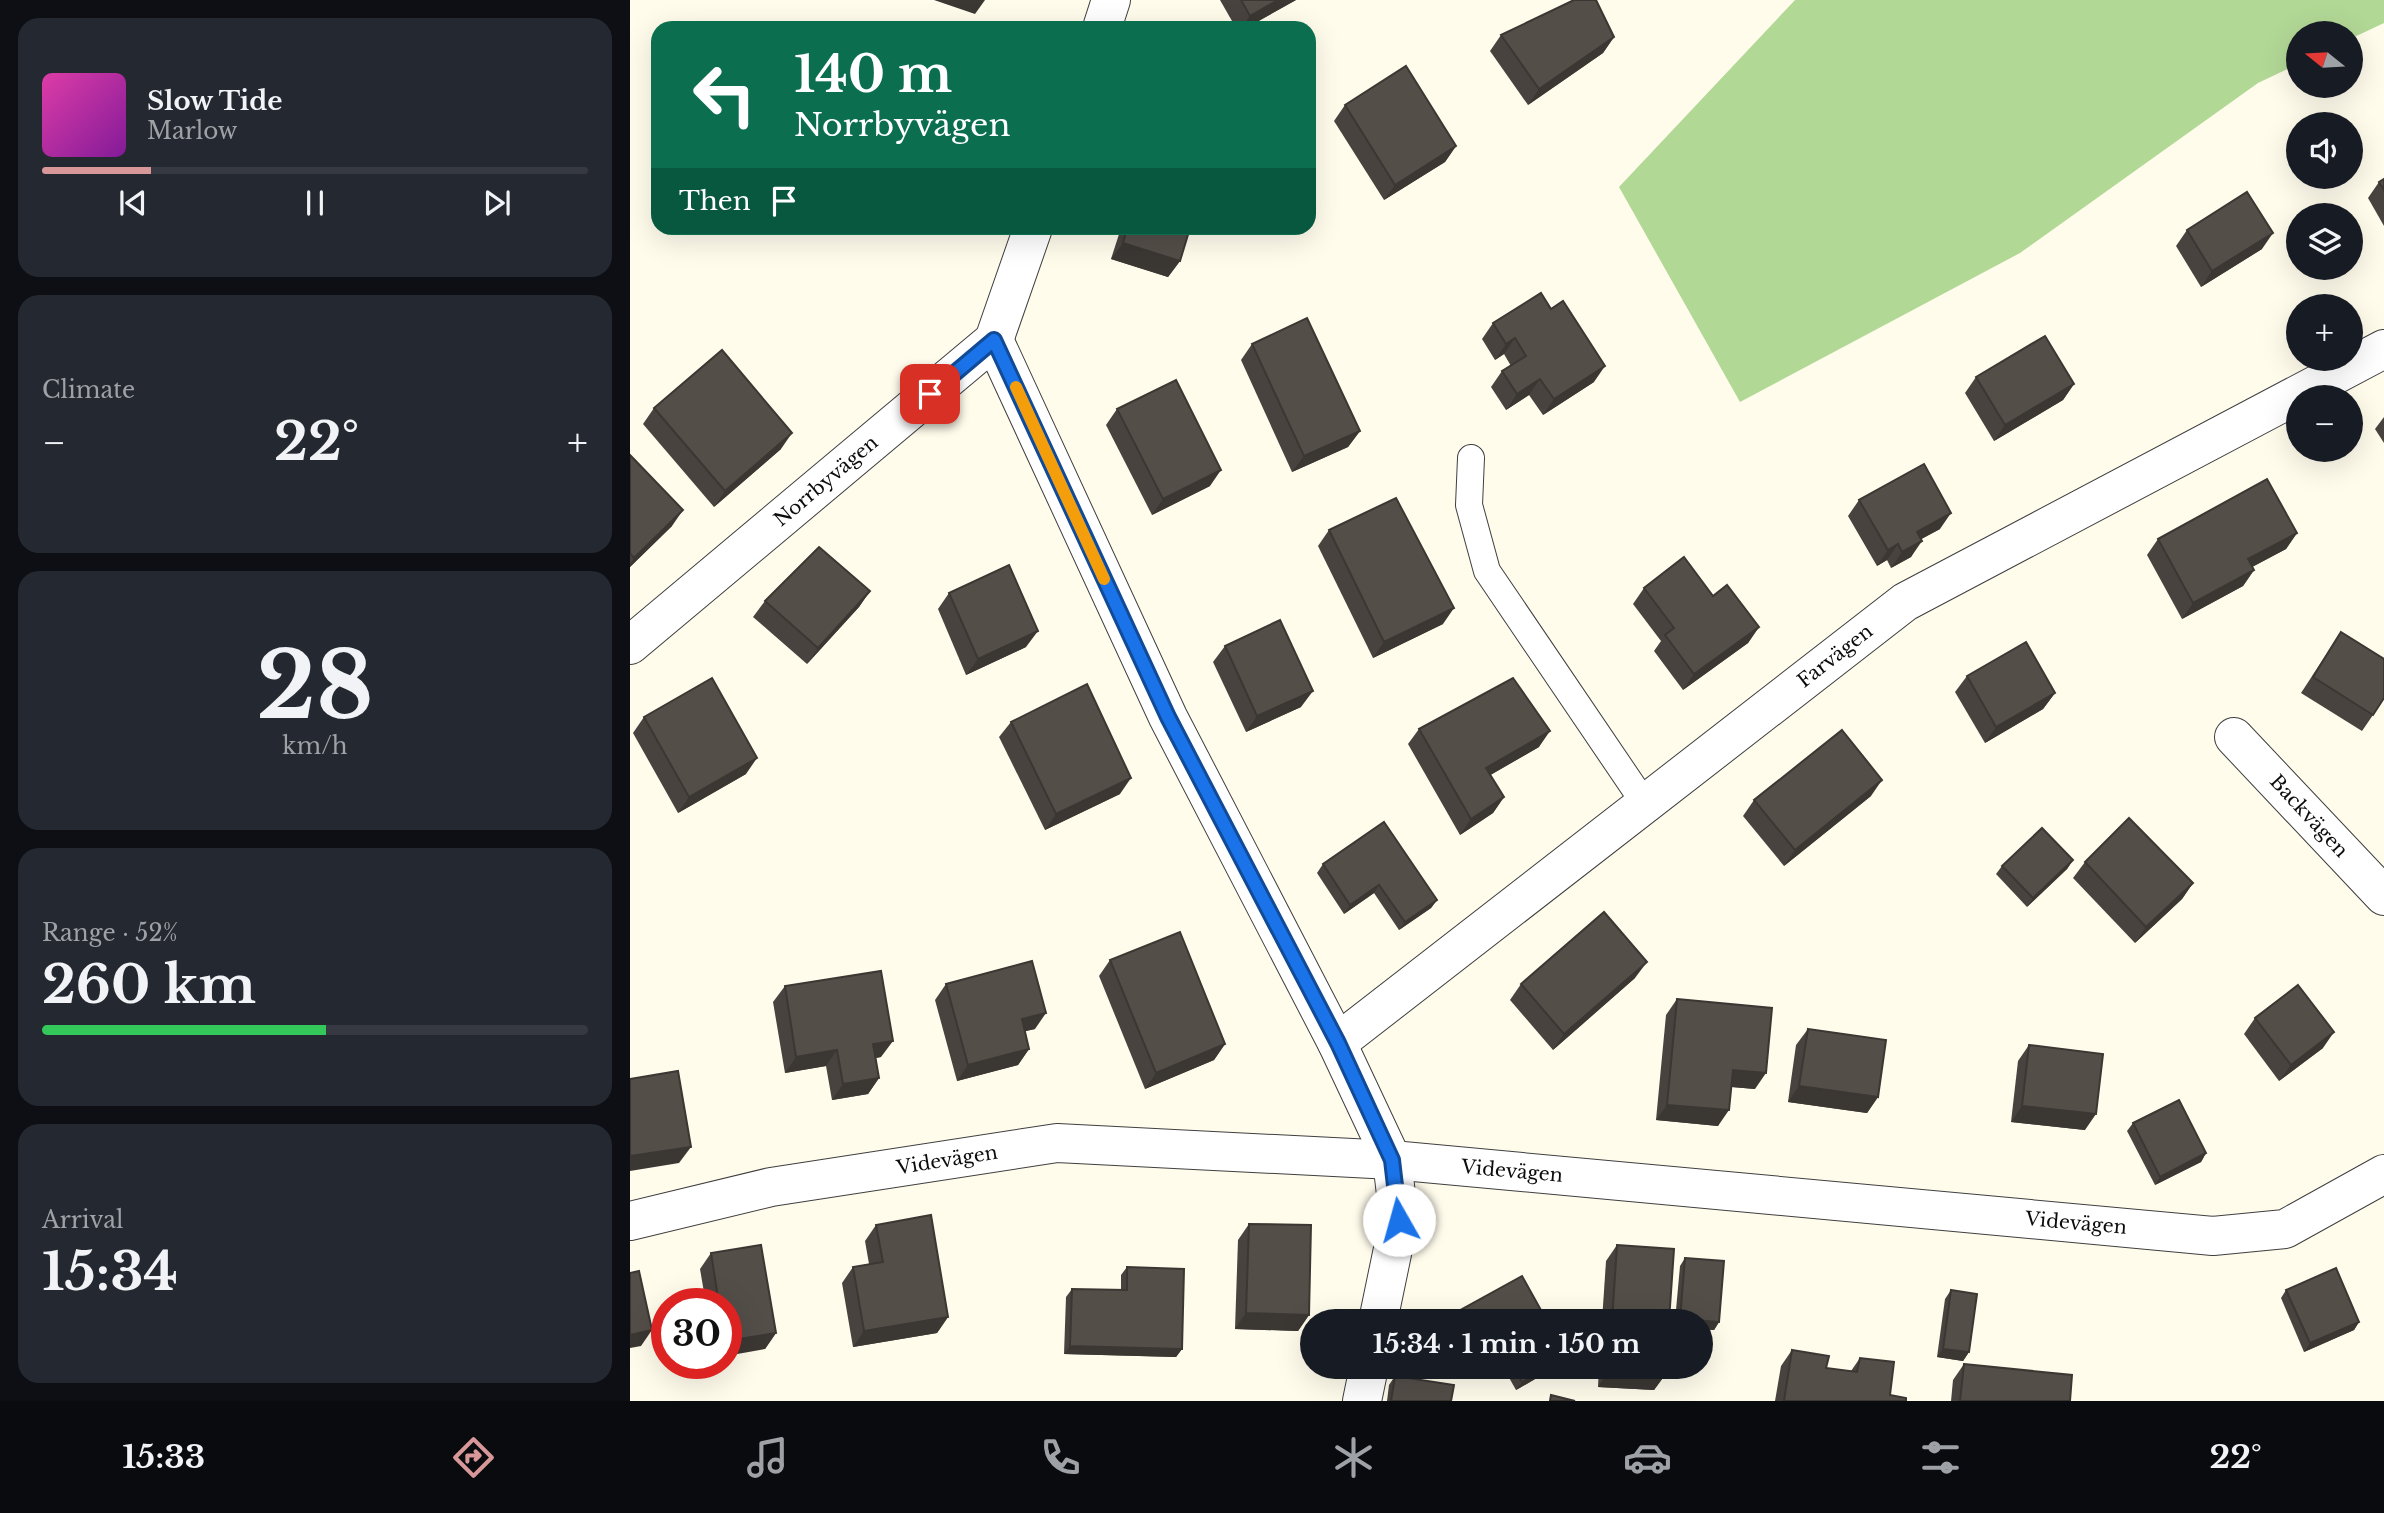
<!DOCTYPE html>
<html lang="en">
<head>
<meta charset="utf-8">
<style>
  :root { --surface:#171b24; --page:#242831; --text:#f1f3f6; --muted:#9ea1a6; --line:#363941; --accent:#d8989a }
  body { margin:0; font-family:"Libre Baskerville",serif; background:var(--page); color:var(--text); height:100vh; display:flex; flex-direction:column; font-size:26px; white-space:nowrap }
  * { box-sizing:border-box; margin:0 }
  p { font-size:23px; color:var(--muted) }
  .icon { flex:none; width:38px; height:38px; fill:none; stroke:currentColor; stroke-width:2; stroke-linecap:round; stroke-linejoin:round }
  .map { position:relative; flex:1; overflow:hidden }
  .side { display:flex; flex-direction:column; gap:18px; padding:18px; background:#0d0f14; width:630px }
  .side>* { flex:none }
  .guide { position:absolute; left:21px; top:21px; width:665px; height:214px; border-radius:21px; box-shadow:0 7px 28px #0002; background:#0b6e4f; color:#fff; overflow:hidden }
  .needle { width:46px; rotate:288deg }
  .buttons { position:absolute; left:1656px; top:21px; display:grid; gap:14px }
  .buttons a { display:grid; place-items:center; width:77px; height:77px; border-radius:50%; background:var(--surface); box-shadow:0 7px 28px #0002; font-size:35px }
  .speed { position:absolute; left:21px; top:1288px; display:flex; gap:14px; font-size:35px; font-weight:700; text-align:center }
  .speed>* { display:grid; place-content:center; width:91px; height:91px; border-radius:50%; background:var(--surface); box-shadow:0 7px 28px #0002; line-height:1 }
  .speed .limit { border:10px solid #d22; background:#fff; color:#111 }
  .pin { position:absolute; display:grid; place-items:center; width:60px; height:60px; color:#fff; margin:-30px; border-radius:14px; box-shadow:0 4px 10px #0006 }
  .me { position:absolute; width:77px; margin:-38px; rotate:353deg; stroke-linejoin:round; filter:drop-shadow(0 0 5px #0008) }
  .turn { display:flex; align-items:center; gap:24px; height:147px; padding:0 28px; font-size:32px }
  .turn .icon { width:91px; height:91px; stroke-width:2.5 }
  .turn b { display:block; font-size:49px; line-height:60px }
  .then { display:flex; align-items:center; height:66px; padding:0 28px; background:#0003; gap:14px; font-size:26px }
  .big { font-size:52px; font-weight:800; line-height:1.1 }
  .side .widget { flex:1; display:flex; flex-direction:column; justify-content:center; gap:10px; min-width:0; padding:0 24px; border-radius:21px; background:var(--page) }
  .side .dial { align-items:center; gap:0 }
  .dial b { font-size:91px; line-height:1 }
  .song { display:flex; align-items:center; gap:21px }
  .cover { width:84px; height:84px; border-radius:10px; background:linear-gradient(135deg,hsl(320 70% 55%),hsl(290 70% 35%)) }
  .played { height:7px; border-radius:4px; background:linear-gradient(90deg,var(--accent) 20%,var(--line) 20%) }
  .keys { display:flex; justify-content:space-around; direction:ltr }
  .heat { display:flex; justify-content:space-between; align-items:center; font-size:38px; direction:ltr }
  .charge { height:10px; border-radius:5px; background:linear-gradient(90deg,#34c759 52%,var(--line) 0) }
  .trip { position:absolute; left:670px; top:1309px; width:413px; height:70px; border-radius:35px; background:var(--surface); box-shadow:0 7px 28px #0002; font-weight:800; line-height:70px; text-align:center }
  .menu { display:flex; height:112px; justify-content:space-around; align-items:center; background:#090b0e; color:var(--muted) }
  .menu .icon { width:49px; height:49px }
  .menu .active { color:var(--accent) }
  .menu b { font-size:32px; color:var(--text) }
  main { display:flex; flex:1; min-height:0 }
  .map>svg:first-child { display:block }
  .forest { fill:#b2d896 }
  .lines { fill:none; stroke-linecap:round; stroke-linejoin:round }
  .service-casing { stroke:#3f3f3f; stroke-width:28 }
  .minor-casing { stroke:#3f3f3f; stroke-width:40 }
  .service { stroke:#fff; stroke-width:26 }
  .minor { stroke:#fff; stroke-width:38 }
  .wall { fill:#48433f }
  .shaded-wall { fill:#3b3733 }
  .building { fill:#544e49; stroke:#3b3733; stroke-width:2 }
  .route-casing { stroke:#114b97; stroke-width:18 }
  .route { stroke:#1a73e8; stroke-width:12 }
  .slow { stroke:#f59e0b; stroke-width:12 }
  .labels { text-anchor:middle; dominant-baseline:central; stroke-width:7; stroke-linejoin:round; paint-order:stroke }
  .street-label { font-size:19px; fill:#0c0c0c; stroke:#fff }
</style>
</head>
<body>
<main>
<section class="side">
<div class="widget">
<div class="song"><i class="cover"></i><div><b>Slow Tide</b><p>Marlow</p></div></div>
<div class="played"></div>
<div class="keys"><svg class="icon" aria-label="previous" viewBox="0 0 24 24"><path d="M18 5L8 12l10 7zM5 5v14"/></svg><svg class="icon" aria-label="pause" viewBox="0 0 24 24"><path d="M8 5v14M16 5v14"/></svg><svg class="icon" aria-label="next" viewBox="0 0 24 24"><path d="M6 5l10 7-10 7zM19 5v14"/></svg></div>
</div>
<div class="widget"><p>Climate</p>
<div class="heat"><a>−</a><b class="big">22°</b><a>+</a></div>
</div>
<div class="widget dial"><b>28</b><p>km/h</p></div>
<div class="widget"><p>Range · 52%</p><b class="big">260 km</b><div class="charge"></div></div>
<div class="widget"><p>Arrival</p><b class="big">15:34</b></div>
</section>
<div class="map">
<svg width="1754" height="1401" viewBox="0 0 1754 1401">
  <rect width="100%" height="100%" fill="#fffcec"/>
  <!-- forest -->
  <polygon class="forest" points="1165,0 1754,0 1754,23 1720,39 1720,33 1668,33 1668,64 1628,83 1390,253 1110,402 989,187"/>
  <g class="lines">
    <defs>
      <polyline id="service" points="841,458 839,505 857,571 1015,804"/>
      <g id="minor">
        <polyline points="472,28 481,0"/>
        <polyline points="364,340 538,717 707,1043 762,1160 769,1220 748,1321"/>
        <polyline points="0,645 364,340 403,228"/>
        <polyline points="1604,737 1754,896"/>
        <polyline points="707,1043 1275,602 1754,349"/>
        <polyline points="0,1221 141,1187 427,1143 762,1160 1583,1236 1655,1229 1754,1174"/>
        <polyline points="732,1401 739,1367"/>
      </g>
    </defs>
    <!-- service casing -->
    <use href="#service" class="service-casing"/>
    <!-- minor casing -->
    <use href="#minor" class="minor-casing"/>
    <!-- service -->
    <use href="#service" class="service"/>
    <!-- minor -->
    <use href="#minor" class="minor"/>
  </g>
  <!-- wall -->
  <g class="wall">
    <polygon points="590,0 666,0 616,28 606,28"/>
    <polygon points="871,35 984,37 973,53 898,105 860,51"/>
    <polygon points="715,105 826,146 815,162 754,200 704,121"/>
    <polygon points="1754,179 1754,226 1738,198 1749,182"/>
    <polygon points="491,228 560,228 550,261 538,277 481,259"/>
    <polygon points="1557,230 1632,249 1571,287 1546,246"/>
    <polygon points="863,323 964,382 913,415 899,395 876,410 861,387 872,371 881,366 874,354 865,360 852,339"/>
    <polygon points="622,344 730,431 718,447 662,472 611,360"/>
    <polygon points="1346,377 1444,384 1433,400 1364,441 1335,393"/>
    <polygon points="24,408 151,449 84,507 13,424"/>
    <polygon points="487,409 580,486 522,515 476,425"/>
    <polygon points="1754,417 1754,443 1745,429"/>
    <polygon points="0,455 42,526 0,567"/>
    <polygon points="1229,500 1310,529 1291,539 1281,557 1261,568 1257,560 1247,566 1218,516"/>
    <polygon points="699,530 813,624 743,658 688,546"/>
    <polygon points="1667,533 1656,549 1622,567 1624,570 1613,586 1552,619 1517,555 1528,539"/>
    <polygon points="1014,588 1083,596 1129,627 1118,643 1053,690 1024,651 1031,641 1003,604"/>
    <polygon points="240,591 229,607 177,664 123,617 135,601"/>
    <polygon points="319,593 396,647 336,675 308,609"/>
    <polygon points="1711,632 1743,715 1732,731 1671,693"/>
    <polygon points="595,646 671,707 616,732 583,662"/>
    <polygon points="1337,676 1425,693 1413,709 1355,743 1325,692"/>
    <polygon points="14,717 116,774 48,813 3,733"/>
    <polygon points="381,722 490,794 415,830 369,737"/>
    <polygon points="789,729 909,747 860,775 874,797 863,813 830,835 778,744"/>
    <polygon points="1241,796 1154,866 1113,816 1124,800"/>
    <polygon points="1443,860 1437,869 1397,907 1366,874 1372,866"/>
    <polygon points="1455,862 1563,883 1552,899 1505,943 1443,878"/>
    <polygon points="693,864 807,900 801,908 769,930 744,893 714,914 687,873"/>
    <polygon points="480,960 595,1044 584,1060 515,1089 469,976"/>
    <polygon points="1005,978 923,1050 880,1000 891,984"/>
    <polygon points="316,984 405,1029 395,1031 399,1049 388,1065 327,1081 305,1000"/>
    <polygon points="155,986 251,1057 246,1058 249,1078 238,1094 202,1100 196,1066 155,1073 143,1002"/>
    <polygon points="1047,999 1125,1089 1101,1087 1088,1126 1026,1120 1036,1015"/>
    <polygon points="1625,1018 1693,1048 1649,1081 1614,1034"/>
    <polygon points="1178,1029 1248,1097 1237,1113 1158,1102 1166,1045"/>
    <polygon points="1399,1045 1455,1130 1381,1122 1388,1061"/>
    <polygon points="1503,1123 1576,1153 1571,1162 1525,1185 1497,1131"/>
    <polygon points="619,1224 679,1315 668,1331 605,1329 608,1240"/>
    <polygon points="246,1225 318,1317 307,1333 223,1347 212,1283 223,1267 239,1264 235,1241"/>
    <polygon points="987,1245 1039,1321 972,1321 976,1261"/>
    <polygon points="81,1253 146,1333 135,1349 96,1304 76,1304 70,1269"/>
    <polygon points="1055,1258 1089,1322 1084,1330 1071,1329 1071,1321 1045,1321 1050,1266"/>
    <polygon points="497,1267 552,1349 546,1357 434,1354 436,1297 442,1289 491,1290 491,1275"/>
    <polygon points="1321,1290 1339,1352 1333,1361 1307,1357 1315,1299"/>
    <polygon points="1656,1290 1729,1322 1724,1330 1674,1352 1651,1298"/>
    <polygon points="827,1312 917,1321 822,1321"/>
    <polygon points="1162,1350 1196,1368 1221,1371 1230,1358 1260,1395 1276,1401 1145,1401 1151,1366"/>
    <polygon points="1334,1364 1440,1401 1321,1401 1323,1380"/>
    <polygon points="873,1367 918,1367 912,1375 886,1390"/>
    <polygon points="969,1367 1036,1367 1035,1375 1024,1390 968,1387"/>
    <polygon points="765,1376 821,1401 757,1401 759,1385"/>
  </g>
  <!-- shaded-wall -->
  <g class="shaded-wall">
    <polygon points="304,0 355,0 345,14"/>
    <polygon points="648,0 666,0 616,28 611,28 620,16"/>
    <polygon points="984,37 973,53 898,105 909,89"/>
    <polygon points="826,146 815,162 754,200 765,185"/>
    <polygon points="1643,233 1632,249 1571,287 1582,271"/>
    <polygon points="493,243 550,261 538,277 481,259"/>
    <polygon points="885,338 874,354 865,360 876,344"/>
    <polygon points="975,366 964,382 913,415 924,399"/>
    <polygon points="910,379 899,395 876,410 887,394"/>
    <polygon points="1444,384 1433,400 1364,441 1375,425"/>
    <polygon points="730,431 718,447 662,472 674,456"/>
    <polygon points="162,433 151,449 84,507 95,491"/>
    <polygon points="591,470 580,486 522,515 533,499"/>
    <polygon points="53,510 42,526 0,567 0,564 4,558"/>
    <polygon points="1321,513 1310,529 1275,548 1287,532"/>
    <polygon points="1667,533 1656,549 1607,575 1618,559"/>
    <polygon points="1292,541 1281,557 1261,568 1272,552"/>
    <polygon points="1268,544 1257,560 1247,566 1258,550"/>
    <polygon points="1624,570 1613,586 1552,619 1563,603"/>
    <polygon points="240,591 229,607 177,664 188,648"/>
    <polygon points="824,608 813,624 743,658 754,642"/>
    <polygon points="1129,627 1118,643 1053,690 1064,674"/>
    <polygon points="408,631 396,647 336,675 348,659"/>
    <polygon points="683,691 671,707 616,732 627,716"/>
    <polygon points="1425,693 1413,709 1355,743 1366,727"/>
    <polygon points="920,731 909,747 845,784 856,768"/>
    <polygon points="127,758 116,774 48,813 59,797"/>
    <polygon points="501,778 490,794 415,830 426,814"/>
    <polygon points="1252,780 1241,796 1154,866 1165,850"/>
    <polygon points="874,797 863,813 830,835 841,819"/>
    <polygon points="1443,860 1437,869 1397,907 1403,898"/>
    <polygon points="1563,883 1552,899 1505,943 1516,927"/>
    <polygon points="749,885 744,893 714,914 720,905"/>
    <polygon points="807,900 801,908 769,930 775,922"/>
    <polygon points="1017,962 1005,978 923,1050 934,1034"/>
    <polygon points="416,1013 405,1029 380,1035 392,1019"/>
    <polygon points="1704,1032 1693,1048 1649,1081 1661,1065"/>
    <polygon points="263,1041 251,1057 232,1060 243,1044"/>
    <polygon points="595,1044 584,1060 515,1089 526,1073"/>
    <polygon points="399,1049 388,1065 327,1081 338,1065"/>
    <polygon points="207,1050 196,1066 155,1073 166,1057"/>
    <polygon points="1103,1070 1136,1073 1125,1089 1091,1086"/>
    <polygon points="249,1078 238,1094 202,1100 213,1084"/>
    <polygon points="1169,1086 1248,1097 1237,1113 1158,1102"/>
    <polygon points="1037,1105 1099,1110 1088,1126 1026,1120"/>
    <polygon points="1392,1106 1466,1114 1455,1130 1381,1122"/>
    <polygon points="61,1147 49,1163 0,1171 0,1156"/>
    <polygon points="1576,1153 1571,1162 1525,1185 1530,1177"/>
    <polygon points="616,1313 679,1315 668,1331 605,1329"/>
    <polygon points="318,1317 307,1333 223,1347 234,1331"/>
    <polygon points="1050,1319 1089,1322 1084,1330 1071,1329 1071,1321 1049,1321"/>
    <polygon points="1729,1322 1724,1330 1674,1352 1680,1343"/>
    <polygon points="22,1330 11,1346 0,1348 0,1335"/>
    <polygon points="146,1333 135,1349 96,1356 96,1341"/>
    <polygon points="440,1346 552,1349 546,1357 434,1354"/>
    <polygon points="1313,1349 1339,1352 1333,1361 1307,1357"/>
    <polygon points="918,1367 912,1375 886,1390 892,1382"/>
    <polygon points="979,1371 1035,1375 1024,1390 968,1387"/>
  </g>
  <!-- building -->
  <g class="building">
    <polygon points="611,0 648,0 620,16"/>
    <polygon points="944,0 966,0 984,37 909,89 871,35"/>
    <polygon points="776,66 826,146 765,185 715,105"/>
    <polygon points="1754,179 1754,190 1749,182"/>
    <polygon points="1617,192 1643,233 1582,271 1557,230"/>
    <polygon points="497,228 560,228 550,261 493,243"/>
    <polygon points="911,293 921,309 933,301 975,366 924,399 910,379 887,394 872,371 896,356 885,338 876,344 863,323"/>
    <polygon points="677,318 730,431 674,456 622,344"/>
    <polygon points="1415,336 1444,384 1375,425 1346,377"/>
    <polygon points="92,350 162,433 95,491 24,408"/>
    <polygon points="546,380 591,470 533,499 487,409"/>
    <polygon points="0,455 53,510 4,558 0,553"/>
    <polygon points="1294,464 1321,513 1287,532 1292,541 1272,552 1268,544 1258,550 1229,500"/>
    <polygon points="1637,479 1667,533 1618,559 1624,570 1563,603 1528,539"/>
    <polygon points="766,498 824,608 754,642 699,530"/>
    <polygon points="189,547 240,591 188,648 135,601"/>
    <polygon points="1054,557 1083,596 1097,585 1129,627 1064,674 1035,635 1044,628 1014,588"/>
    <polygon points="379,565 408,631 348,659 319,593"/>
    <polygon points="650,620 683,691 627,716 595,646"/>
    <polygon points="1711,632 1754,659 1754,698 1743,715 1683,677"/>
    <polygon points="1396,642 1425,693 1366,727 1337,676"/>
    <polygon points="82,678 127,758 59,797 14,717"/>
    <polygon points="883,678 920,731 856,768 874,797 841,819 789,729"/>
    <polygon points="457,684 501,778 426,814 381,722"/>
    <polygon points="1212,730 1252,780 1165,850 1124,800"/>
    <polygon points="1499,818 1563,883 1516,927 1455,862"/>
    <polygon points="754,822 807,900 775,922 749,885 720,905 693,864"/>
    <polygon points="1412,828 1443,860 1403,898 1372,866"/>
    <polygon points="974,912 1017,962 934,1034 891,984"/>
    <polygon points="550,932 595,1044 526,1073 480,960"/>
    <polygon points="402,961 416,1013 392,1019 399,1049 338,1065 316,984"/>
    <polygon points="251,971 263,1041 243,1044 249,1078 213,1084 207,1050 166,1057 155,986"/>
    <polygon points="1668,985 1704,1032 1661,1065 1625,1018"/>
    <polygon points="1047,999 1142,1008 1136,1073 1103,1070 1099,1110 1037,1105"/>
    <polygon points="1178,1029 1256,1040 1248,1097 1169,1086"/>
    <polygon points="1399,1045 1473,1054 1466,1114 1392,1106"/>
    <polygon points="48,1071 61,1147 0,1156 0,1079"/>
    <polygon points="1549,1100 1576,1153 1530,1177 1503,1123"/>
    <polygon points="301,1215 318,1317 234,1331 223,1267 253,1262 246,1225"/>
    <polygon points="619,1224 681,1225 679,1315 616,1313"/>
    <polygon points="131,1245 146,1333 96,1341 96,1304 89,1304 81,1253"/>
    <polygon points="987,1245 1044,1249 1039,1321 982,1321"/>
    <polygon points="1055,1258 1094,1261 1089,1322 1050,1319"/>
    <polygon points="497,1267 554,1269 552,1349 440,1346 442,1289 497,1290"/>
    <polygon points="1706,1268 1729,1322 1680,1343 1656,1290"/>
    <polygon points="9,1271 22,1330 0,1335 0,1273"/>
    <polygon points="892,1276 917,1321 832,1321 827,1312"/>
    <polygon points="1321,1290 1347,1294 1339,1352 1313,1349"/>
    <polygon points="1162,1350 1199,1356 1196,1368 1227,1372 1230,1358 1264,1362 1260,1395 1276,1398 1276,1401 1154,1401"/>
    <polygon points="1334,1364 1442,1375 1440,1401 1330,1401"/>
    <polygon points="883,1367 918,1367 892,1382"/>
    <polygon points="979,1367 1036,1367 1035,1375 979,1371"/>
    <polygon points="765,1376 824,1385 821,1401 761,1401"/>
    <polygon points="921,1395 945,1401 920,1401"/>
  </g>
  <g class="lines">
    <defs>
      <polyline id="route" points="300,394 364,340 538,717 708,1043 762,1160 769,1220"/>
    </defs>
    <!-- route casing -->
    <use href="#route" class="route-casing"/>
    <!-- route -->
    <use href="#route" class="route"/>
    <!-- slow -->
    <polyline class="slow" points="386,387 474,579"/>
  </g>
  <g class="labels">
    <!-- street labels -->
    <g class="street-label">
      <text transform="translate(196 481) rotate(-40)">Norrbyvägen</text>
      <text transform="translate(1205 656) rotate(-38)">Farvägen</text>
      <text transform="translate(1679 816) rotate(47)">Backvägen</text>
      <text transform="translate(317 1160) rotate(-9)">Videvägen</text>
      <text transform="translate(882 1171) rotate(5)">Videvägen</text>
      <text transform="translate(1446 1223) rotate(5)">Videvägen</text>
    </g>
  </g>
</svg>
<div class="buttons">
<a><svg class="needle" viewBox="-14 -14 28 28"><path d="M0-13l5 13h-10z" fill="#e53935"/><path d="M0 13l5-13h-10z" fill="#9ea1a6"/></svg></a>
<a><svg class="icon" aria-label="sound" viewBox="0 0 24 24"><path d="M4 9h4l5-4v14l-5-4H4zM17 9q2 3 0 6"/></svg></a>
<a><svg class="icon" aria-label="layers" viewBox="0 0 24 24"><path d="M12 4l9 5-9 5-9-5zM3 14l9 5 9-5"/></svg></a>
<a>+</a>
<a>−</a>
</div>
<div class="speed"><div class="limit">30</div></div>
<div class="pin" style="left:300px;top:394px;background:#d93025"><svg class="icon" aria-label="arrive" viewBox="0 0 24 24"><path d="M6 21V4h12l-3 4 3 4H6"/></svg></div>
<svg class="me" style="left:769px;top:1220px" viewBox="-20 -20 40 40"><circle r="19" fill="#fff"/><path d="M0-13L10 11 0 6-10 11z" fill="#1a73e8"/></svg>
<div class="trip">15:34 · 1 min · 150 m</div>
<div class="guide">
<div class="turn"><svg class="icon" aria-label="left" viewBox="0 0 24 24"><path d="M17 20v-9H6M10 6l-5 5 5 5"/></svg><div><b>140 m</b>Norrbyvägen</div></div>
<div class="then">Then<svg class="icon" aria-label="arrive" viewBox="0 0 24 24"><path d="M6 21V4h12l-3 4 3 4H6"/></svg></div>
</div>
</div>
</main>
<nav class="menu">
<b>15:33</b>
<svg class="icon active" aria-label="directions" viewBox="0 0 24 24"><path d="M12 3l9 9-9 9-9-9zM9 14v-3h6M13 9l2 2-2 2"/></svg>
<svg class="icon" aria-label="music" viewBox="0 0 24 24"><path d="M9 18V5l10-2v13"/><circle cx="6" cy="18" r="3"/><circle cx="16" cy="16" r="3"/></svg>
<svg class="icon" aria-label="phone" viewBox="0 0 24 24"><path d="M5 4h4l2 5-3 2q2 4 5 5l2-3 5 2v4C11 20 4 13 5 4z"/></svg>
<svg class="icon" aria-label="climate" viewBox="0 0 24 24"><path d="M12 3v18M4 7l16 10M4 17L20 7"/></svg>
<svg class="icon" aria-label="car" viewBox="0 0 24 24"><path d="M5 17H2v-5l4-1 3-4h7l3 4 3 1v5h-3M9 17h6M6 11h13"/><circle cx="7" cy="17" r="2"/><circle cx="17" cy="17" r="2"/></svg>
<svg class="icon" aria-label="filters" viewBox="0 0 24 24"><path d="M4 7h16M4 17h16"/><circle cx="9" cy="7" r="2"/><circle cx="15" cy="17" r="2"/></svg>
<b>22°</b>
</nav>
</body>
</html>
